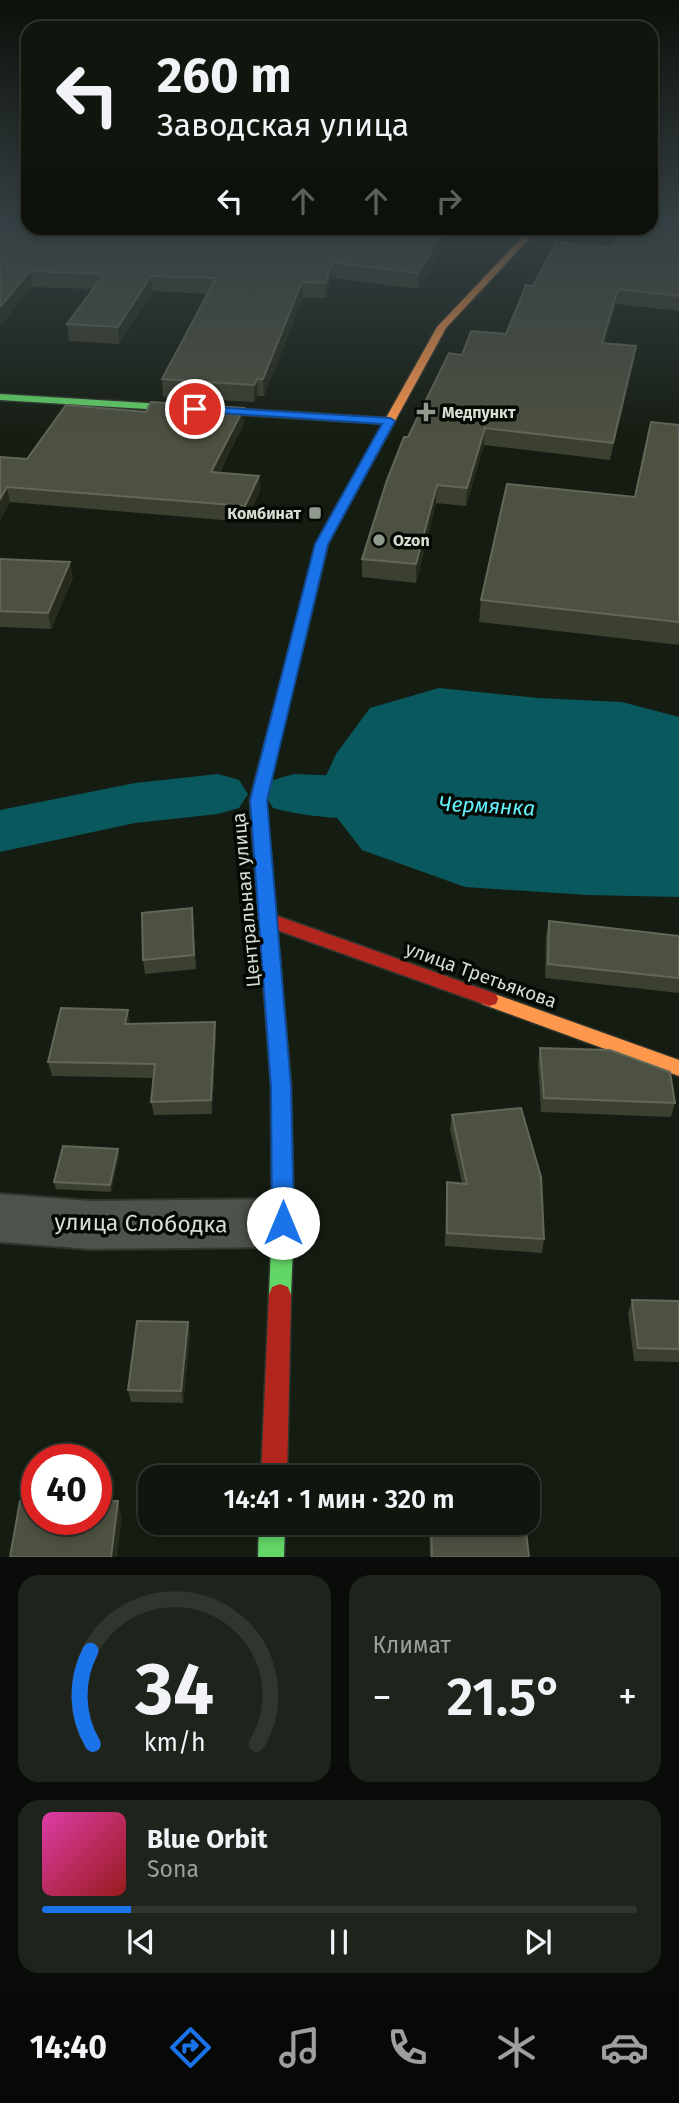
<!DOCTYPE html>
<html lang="ru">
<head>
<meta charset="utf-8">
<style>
  :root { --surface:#10160e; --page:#1e231c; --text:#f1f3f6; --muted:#9c9f9e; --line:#30352e; --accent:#1a73e8 }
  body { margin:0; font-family:"Fira Sans",sans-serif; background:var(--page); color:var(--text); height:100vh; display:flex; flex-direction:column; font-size:26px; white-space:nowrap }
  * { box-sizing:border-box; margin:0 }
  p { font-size:23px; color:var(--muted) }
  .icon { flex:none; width:38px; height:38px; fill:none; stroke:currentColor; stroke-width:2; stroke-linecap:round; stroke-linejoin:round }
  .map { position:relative; height:1557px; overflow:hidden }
  .side { display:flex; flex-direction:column; gap:18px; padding:18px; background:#090c08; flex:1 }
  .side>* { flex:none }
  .top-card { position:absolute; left:21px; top:21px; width:637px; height:214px; border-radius:21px; box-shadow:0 4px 10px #0003,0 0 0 2px var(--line); background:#10160e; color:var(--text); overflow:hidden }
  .speed { position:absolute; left:21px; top:1444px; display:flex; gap:14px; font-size:35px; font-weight:700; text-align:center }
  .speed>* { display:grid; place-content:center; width:91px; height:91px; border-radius:50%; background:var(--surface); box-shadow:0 4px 10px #0003,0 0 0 2px var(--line); line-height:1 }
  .speed .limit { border:10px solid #d22; background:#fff; color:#111 }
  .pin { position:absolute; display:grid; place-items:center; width:60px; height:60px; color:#fff; margin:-30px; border:4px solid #fff; border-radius:50%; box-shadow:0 2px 7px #0007 }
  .me { position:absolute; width:77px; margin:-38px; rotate:0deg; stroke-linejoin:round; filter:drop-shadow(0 0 5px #0008) }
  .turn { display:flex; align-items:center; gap:24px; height:147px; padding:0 21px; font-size:32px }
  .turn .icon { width:91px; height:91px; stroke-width:2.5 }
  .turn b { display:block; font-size:49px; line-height:60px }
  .lanes { display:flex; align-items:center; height:66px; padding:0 21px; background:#0003; justify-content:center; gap:35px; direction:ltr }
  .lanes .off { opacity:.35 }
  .big { font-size:52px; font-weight:600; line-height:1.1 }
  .side .tile { flex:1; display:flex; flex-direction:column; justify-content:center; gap:10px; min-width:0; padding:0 24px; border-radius:21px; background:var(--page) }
  .side .dial { align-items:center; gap:0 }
  .dial svg { height:182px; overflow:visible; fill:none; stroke:var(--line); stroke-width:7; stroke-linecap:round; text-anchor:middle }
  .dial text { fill:var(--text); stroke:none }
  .song { display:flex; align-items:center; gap:21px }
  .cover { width:84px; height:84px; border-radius:10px; background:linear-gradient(135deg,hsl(320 70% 55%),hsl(0 70% 35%)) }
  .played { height:7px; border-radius:4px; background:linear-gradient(90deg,var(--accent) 15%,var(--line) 15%) }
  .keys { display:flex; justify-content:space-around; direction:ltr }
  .heat { display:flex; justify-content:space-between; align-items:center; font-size:38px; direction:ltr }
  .side .tiles { flex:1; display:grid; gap:18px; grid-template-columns:1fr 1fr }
  .tile:last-child { grid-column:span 2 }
  .trip { position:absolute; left:138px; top:1465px; width:402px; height:70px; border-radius:21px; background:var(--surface); box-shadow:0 4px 10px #0003,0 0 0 2px var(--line); font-weight:600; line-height:70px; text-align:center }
  .dock { display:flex; height:112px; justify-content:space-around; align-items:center; background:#060906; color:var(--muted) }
  .dock .icon { width:49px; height:49px }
  .dock .active { color:var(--accent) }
  .dock b { font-size:32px; color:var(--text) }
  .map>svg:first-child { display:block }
  .water { fill:#09585e }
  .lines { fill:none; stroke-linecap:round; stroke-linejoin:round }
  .river { fill:#09585e; fill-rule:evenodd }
  .street-casing { stroke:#30362e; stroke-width:4 }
  .fast-casing { stroke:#30362e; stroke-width:3 }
  .slow-casing { stroke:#30362e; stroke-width:3 }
  .jam-casing { stroke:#30362e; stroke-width:3 }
  .street { fill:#4d524a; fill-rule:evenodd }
  .fast { fill:#63d668; fill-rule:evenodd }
  .slow { fill:#ff974d; fill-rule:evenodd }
  .jam { fill:#b3261e; fill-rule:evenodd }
  .wall { fill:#3c4030 }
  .shaded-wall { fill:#262b1d }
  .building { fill:#4d5141; stroke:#626758; stroke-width:2 }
  .route { fill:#1a73e8; stroke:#114b97; stroke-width:2 }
  .poi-dot { fill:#919a8e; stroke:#040903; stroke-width:2.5 }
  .labels { text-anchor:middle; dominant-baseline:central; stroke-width:7; stroke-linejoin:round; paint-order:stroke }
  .far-poi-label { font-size:16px; font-weight:bold; fill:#d4ded1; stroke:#040903; text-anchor:start }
  .street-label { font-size:19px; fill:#d4ded1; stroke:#040903 }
  .water-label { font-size:21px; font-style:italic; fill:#65f1fd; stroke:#040903 }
  .near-street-label { font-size:23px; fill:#d4ded1; stroke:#040903 }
</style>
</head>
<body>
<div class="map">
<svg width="679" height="1557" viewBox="0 0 679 1557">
  <rect width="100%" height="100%" fill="#151d12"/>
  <!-- water -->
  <polygon class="water" points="439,688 538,698 622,702 679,717 679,897 588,895 465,887 362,850 318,793 336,754 370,708"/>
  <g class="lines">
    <!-- river -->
    <g class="river">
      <polygon points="218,774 239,780 248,794 239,808 218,814 135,823 0,852 0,810 135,783"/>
      <path d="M294,774L399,778L420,784L429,798L420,812C383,823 310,819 273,808L264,794L273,780Z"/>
    </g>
    <defs>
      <polygon id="street" points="0,1194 90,1201 283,1199 302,1206 310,1223 302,1240 283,1247 90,1249 0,1242"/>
      <g id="fast">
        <polygon points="0,394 389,418 394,421 389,424 0,400"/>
        <polygon points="332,521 338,525 328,544 266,800 291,1087 294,1223 291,1295 288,1303 280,1306 272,1303 269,1295 272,1223 271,1087 250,800 316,544 328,522"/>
        <polygon points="259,1522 285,1522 284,1557 258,1557"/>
      </g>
      <g id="slow">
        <polygon points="531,228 539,228 446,328 338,525 336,528 328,528 326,525 437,327"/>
        <polygon points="489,992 679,1060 679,1076 482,1004 480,999 482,994"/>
      </g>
      <g id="jam">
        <polygon points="269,913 496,994 498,999 496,1004 489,1006 263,925 260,920 263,915"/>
        <polygon points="280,1284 288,1287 291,1295 287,1477 261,1477 269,1295 272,1287"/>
      </g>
    </defs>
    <!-- street casing -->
    <use href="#street" class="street-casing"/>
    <!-- fast casing -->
    <use href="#fast" class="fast-casing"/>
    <!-- slow casing -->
    <use href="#slow" class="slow-casing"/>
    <!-- jam casing -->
    <use href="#jam" class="jam-casing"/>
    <!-- street -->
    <use href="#street" class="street"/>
    <!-- fast -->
    <use href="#fast" class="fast"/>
    <!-- slow -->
    <use href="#slow" class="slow"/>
    <!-- jam -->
    <use href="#jam" class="jam"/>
  </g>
  <!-- wall -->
  <g class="wall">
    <polygon points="0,223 362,229 440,236 440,251 418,289 332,278 326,298 303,298 264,396 258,396 254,402 163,397 162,379 208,294 153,291 119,344 69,341 67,324 93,289 32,287"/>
    <polygon points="679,223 679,311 616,304 605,343 636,346 634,362 610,460 484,445 466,506 436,503 416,583 362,577 362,559 408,437 462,355 506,334 533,286 611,248"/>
    <polygon points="244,423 220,472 259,476 260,491 246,522 10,502 0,520 0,457 27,459"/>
    <polygon points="679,425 679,645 479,622 481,600 635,497"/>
    <polygon points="0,559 73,578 51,629 0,627"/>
    <polygon points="549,921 679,936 679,993 545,978 546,935"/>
    <polygon points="193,922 196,969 145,974 143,960"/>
    <polygon points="130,1024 216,1036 212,1114 154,1115 151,1102 154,1078 52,1076 48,1062"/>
    <polygon points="540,1048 675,1103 671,1117 541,1112 538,1062"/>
    <polygon points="452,1115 544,1239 542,1253 445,1246 446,1196 447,1182 462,1183 450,1129"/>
    <polygon points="118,1149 119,1156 111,1192 56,1189 54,1182"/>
    <polygon points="632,1300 679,1301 679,1362 634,1361 628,1313"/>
    <polygon points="188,1322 190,1335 183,1403 131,1402 128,1390"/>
    <polygon points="429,1522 525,1522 529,1557 430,1557"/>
  </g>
  <!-- shaded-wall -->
  <g class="shaded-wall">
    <polygon points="440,236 440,251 418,289 418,273"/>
    <polygon points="332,262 332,278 326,298 326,283"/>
    <polygon points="30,271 32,287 0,327 0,307"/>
    <polygon points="151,276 153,291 119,344 118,327"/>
    <polygon points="302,282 303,298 264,396 263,379"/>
    <polygon points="618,289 616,304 600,359 602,343"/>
    <polygon points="636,346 634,362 610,460 613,443"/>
    <polygon points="257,379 258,396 254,402 254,385"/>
    <polygon points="244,408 244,423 212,487 211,472"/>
    <polygon points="485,428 484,445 466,506 467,488"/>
    <polygon points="259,476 260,491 246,522 245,506"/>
    <polygon points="437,485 436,503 416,583 416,564"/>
    <polygon points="7,487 10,502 0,520 0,499"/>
    <polygon points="70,562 73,578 51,629 48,613"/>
    <polygon points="128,1010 130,1024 125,1024"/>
    <polygon points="215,1022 216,1036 212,1114 211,1100"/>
    <polygon points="118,1149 119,1156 111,1192 110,1185"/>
    <polygon points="188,1322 190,1335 183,1403 181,1391"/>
    <polygon points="118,1501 122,1518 117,1557 111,1557"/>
  </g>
  <!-- building -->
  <g class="building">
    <polygon points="0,223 28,223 28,228 355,228 355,229 440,236 418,273 332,262 326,283 302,282 263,379 257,379 254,385 162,379 216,278 151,276 118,327 67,324 104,274 30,271 0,307"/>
    <polygon points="651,223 679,223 679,296 618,289 602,343 636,346 613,443 485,428 467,488 437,485 416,564 362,559 387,480 404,437 408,437 449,353 462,355 471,331 506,334 526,285 533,286 556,242 611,248 626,228 651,228"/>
    <polygon points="151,402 244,408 211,472 259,476 245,506 7,487 0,499 0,457 27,459 66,405 146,412"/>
    <polygon points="651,422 679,425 679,622 481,600 507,484 635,497"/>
    <polygon points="0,559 70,562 48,613 0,611"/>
    <polygon points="192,908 194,955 143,960 142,913"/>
    <polygon points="549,921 679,936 679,978 548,964"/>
    <polygon points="61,1008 128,1010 125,1024 215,1022 211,1100 151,1102 155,1064 48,1062"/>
    <polygon points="540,1048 610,1050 670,1072 675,1103 544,1098"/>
    <polygon points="521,1108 541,1177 544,1239 447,1233 447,1182 467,1184 452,1115"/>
    <polygon points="63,1146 118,1149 110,1185 54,1182"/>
    <polygon points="632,1300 679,1301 679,1349 638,1348"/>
    <polygon points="137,1321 188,1322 181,1391 128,1390"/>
    <polygon points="20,1501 37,1501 37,1519 96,1519 96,1501 118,1501 111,1557 10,1557"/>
    <polygon points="431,1522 525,1522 529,1557 432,1557"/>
  </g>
  <!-- sky -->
  <linearGradient id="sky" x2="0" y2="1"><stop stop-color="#0c100a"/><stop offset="0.51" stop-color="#354044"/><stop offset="1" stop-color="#354044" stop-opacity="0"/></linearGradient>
  <rect width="679" height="441" fill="url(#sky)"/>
  <!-- route -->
  <polygon class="route" points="195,406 390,418 395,421 328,544 267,800 291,1087 294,1223 291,1231 283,1233 275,1231 272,1223 271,1087 250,800 315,544 382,424 191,411 189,409"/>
  <!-- markers -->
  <g class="poi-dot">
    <path d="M422.5 401.5h7v7h7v7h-7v7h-7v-7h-7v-7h7z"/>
    <rect x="308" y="506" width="14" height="14" rx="3.5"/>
    <circle cx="379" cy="540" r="7"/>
  </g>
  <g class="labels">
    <!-- far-poi labels -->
    <g class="far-poi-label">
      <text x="442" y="412">Медпункт</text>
      <text x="301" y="513" text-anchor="end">Комбинат</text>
      <text x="393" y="540">Ozon</text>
    </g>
    <!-- street labels -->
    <g class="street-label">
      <text transform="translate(246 900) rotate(-95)">Центральная улица</text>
      <text transform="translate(481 975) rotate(20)">улица Третьякова</text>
    </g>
    <!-- water labels -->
    <g class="water-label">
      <text transform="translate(487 806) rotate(3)">Чермянка</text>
    </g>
    <!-- near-street labels -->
    <g class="near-street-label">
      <text transform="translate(141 1223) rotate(1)">улица Слободка</text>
    </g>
  </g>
</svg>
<div class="speed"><div class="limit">40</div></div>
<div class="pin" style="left:195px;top:409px;background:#d93025"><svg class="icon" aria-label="arrive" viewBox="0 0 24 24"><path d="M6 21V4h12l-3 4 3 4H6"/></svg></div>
<svg class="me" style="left:283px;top:1223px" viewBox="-20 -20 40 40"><circle r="19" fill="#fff"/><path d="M0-13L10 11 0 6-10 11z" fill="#1a73e8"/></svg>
<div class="trip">14:41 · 1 мин · 320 m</div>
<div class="top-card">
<div class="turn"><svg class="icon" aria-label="left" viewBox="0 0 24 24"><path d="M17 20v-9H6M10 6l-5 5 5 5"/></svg><div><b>260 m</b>Заводская улица</div></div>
<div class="lanes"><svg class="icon" aria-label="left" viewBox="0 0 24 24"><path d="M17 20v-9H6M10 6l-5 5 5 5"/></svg><svg class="icon off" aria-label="ahead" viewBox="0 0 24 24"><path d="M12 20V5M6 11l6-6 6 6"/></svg><svg class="icon off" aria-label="ahead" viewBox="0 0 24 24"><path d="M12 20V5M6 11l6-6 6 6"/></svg><svg class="icon off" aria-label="right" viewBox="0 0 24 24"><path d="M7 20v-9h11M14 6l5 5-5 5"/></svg></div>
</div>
</div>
<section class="side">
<div class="tiles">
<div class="tile dial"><svg viewBox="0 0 100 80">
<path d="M14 69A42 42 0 1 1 86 69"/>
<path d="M14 69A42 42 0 0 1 13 28" stroke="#1a73e8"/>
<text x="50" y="56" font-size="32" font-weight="700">34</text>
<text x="50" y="72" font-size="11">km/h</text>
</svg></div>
<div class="tile"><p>Климат</p>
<div class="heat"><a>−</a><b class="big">21.5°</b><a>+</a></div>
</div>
<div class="tile">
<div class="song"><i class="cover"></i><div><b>Blue Orbit</b><p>Sona</p></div></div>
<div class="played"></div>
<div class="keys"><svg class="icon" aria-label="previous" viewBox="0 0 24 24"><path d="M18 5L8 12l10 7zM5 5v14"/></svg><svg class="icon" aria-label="pause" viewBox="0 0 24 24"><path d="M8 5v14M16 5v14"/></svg><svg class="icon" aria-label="next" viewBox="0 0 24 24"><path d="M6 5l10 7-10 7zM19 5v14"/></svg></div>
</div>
</div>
</section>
<nav class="dock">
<b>14:40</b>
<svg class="icon active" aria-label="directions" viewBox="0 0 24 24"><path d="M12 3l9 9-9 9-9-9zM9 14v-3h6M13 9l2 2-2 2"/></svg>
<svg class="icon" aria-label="music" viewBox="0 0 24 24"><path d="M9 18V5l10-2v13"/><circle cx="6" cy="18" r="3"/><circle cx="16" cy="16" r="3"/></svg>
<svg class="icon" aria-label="phone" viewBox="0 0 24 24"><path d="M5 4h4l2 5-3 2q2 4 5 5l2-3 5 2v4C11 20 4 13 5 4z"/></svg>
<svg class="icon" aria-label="climate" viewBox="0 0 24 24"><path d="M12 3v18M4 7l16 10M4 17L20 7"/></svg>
<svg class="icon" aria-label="car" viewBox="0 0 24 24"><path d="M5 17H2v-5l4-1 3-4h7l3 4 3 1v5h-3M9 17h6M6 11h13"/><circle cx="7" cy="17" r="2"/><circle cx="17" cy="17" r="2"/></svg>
</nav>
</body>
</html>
